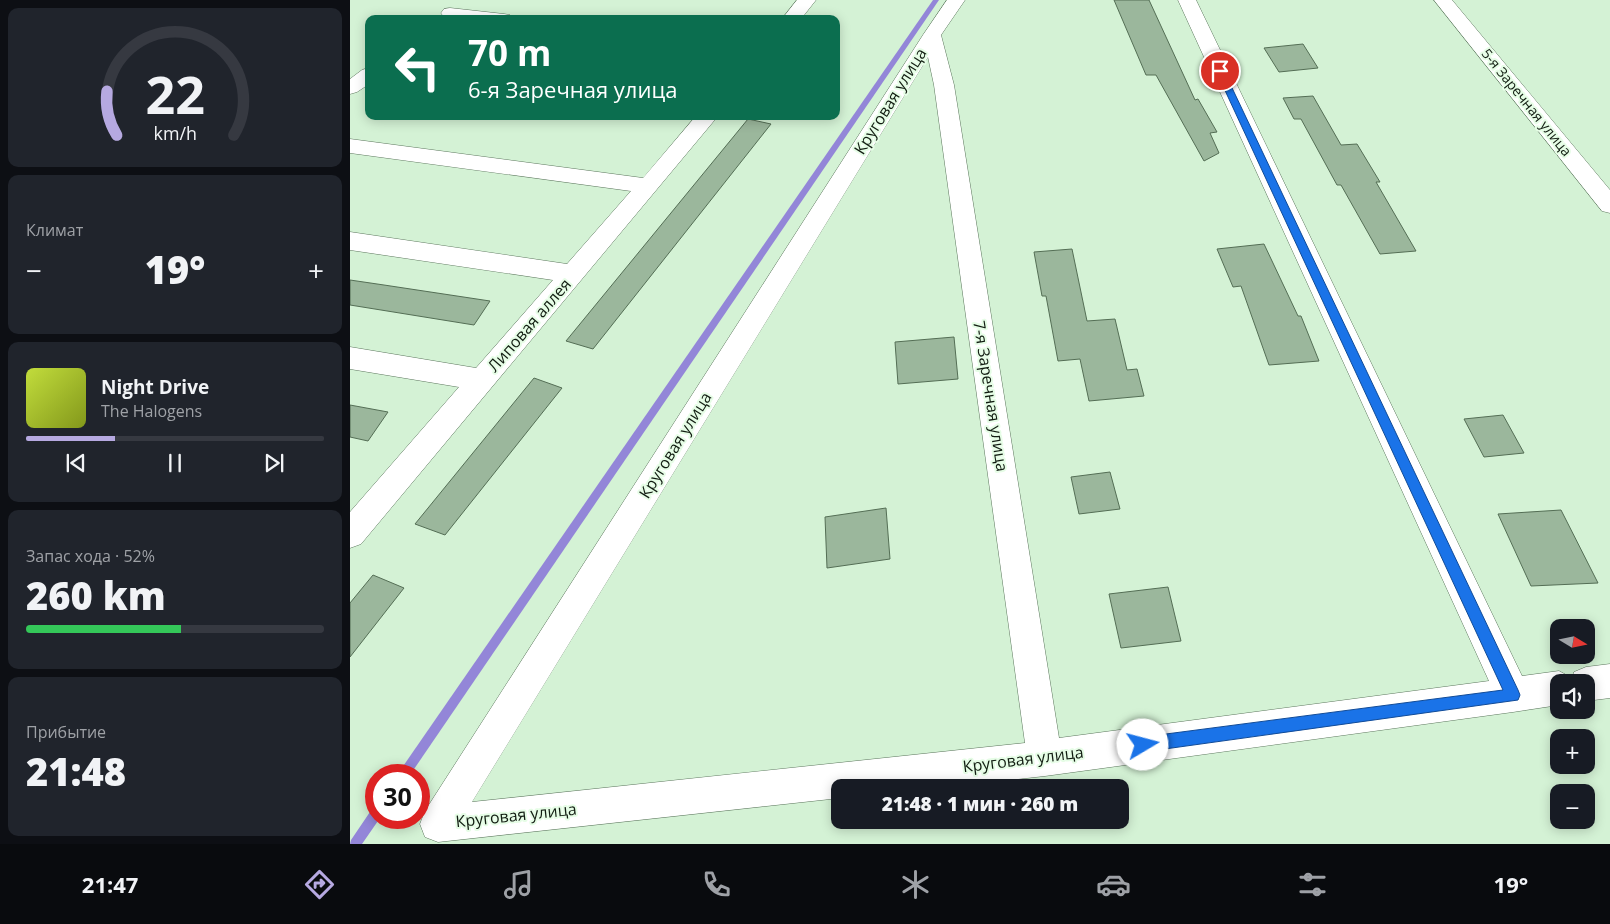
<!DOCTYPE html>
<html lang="ru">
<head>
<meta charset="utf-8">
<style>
  :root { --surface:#171b24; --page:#20242c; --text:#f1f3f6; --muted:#9ea1a6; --line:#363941; --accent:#b6a9e1 }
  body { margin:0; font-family:"Open Sans",sans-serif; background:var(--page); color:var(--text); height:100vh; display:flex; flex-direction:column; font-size:19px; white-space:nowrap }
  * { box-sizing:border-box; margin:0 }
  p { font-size:16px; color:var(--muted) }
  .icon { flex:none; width:28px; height:28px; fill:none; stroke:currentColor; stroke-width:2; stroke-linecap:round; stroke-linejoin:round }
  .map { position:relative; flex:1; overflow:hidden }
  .drawer { display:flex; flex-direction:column; gap:8px; padding:8px; background:#0d0f14; width:350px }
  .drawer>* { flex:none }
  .top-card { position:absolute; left:15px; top:15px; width:475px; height:105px; border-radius:10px; box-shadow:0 2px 12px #0003; background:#0b6e4f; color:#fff; overflow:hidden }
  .needle { width:32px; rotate:100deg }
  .tools { position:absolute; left:1200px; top:619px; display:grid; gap:10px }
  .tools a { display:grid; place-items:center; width:45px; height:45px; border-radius:10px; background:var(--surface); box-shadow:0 2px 12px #0003; font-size:25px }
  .speed { position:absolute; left:15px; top:764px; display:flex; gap:10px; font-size:25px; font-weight:700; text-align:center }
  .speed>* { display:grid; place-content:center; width:65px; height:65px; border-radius:50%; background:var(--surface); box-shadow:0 2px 12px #0003; line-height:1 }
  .speed .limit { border:8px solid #d22; background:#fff; color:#111 }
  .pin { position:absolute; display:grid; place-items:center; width:42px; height:42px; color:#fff; margin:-21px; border:2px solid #fff; border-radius:50%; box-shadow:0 1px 5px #0007 }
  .me { position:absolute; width:55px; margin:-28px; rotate:82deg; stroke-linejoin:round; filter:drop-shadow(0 0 4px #0008) }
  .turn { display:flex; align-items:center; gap:18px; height:105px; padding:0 20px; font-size:22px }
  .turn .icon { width:65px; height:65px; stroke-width:2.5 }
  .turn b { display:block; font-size:35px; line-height:42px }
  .big { font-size:38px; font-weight:800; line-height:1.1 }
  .drawer .card { flex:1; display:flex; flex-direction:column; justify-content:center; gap:8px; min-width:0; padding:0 18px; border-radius:10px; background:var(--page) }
  .drawer .dial { align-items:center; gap:0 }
  .dial svg { height:130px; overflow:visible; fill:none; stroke:var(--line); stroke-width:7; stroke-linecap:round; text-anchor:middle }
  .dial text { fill:var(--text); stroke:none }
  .song { display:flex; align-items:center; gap:15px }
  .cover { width:60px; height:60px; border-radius:8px; background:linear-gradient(135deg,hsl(70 70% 55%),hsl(70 70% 35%)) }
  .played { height:5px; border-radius:2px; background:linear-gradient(90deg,var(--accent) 30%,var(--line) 30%) }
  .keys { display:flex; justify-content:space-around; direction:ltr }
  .heat { display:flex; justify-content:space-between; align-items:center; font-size:28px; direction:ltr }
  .charge { height:8px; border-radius:4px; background:linear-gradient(90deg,#34c759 52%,var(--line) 0) }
  .trip { position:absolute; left:481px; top:779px; width:298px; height:50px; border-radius:10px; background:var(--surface); box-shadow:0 2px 12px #0003; font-weight:800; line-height:50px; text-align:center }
  .menu { display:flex; height:80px; justify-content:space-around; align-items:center; background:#090b0e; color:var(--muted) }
  .menu .icon { width:35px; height:35px }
  .menu .current { color:var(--accent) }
  .menu b { font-size:22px; color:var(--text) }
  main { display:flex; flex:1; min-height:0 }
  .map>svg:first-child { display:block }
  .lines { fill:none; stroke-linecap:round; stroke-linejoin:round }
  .stream { fill:#9386d8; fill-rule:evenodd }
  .building { fill:#9bb79c; stroke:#546e55 }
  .minor-casing { stroke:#5c765d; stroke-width:1 }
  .minor { fill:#fff; fill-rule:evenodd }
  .route { fill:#1a73e8; stroke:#114b97 }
  .labels { text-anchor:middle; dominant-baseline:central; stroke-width:4; stroke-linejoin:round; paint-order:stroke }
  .far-street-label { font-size:14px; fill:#111c11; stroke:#e6fde6 }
  .street-label { font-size:16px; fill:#111c11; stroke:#e6fde6 }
</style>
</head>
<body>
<main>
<section class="drawer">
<div class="card dial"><svg viewBox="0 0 100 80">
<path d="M14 69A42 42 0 1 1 86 69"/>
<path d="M14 69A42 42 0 0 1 8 42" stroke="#b6a9e1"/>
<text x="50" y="56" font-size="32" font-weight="700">22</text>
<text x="50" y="72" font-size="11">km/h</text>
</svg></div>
<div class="card"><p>Климат</p>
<div class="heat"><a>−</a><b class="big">19°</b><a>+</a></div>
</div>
<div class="card">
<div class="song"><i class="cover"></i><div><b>Night Drive</b><p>The Halogens</p></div></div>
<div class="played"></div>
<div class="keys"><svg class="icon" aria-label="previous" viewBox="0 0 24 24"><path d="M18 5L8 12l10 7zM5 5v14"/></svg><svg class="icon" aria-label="pause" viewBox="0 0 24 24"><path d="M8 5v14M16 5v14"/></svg><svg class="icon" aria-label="next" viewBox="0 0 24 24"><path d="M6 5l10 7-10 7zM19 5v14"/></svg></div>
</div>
<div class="card"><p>Запас хода · 52%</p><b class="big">260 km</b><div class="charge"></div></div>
<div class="card"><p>Прибытие</p><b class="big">21:48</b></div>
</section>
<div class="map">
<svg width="1260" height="844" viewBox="0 0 1260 844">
  <rect width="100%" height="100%" fill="#d4f2d5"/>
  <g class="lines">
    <!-- stream -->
    <g class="stream">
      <polygon points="583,0 589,0 60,775 47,775"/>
      <polygon points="26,807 26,818 30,818 12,844 0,844 1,840 22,809"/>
    </g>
  </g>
  <!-- building -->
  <g class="building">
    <polygon points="764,0 799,0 845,100 848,99 867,132 860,133 869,153 854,161 806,75 796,75"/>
    <polygon points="953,44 968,68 929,72 914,48"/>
    <polygon points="963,96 991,145 1007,144 1030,182 1026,182 1066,251 1030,254 991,185 987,185 951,119 944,119 933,98"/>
    <polygon points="398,119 421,124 243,349 216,341"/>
    <polygon points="914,244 948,316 951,316 969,361 919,365 891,286 883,287 867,249"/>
    <polygon points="722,249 737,321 765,319 777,370 787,369 794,396 739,401 730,359 708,361 696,296 692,296 684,252"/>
    <polygon points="0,280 34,285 140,301 124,325 0,305"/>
    <polygon points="604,337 608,379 548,384 545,342"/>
    <polygon points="184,378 212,388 95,535 65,524"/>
    <polygon points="0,405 38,412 18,441 0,437"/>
    <polygon points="1153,415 1174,453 1134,457 1114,419"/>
    <polygon points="760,472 770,509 729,514 721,477"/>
    <polygon points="536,508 540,559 477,568 475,517"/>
    <polygon points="1211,510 1248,583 1181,586 1148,514"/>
    <polygon points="23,575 54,588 0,657 0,603"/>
    <polygon points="818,587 831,641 771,648 759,594"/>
  </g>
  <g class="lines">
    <defs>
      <g id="minor">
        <polygon points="447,0 466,0 451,19 432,19"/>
        <path d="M597,0H615L591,35L604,85L709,738L1139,681L828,0H846L1172,676L1209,671L1222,678L1224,672L1236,667L1260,664V698L1236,701V682H1209V705L1163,712L695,776L587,788H490V798L88,842L75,837L70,824L75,811L573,35ZM578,57L584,85L675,743L122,802Z"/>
        <polygon points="1084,0 1102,0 1260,190 1260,213 1252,211"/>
        <polygon points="100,8 154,14 160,15 163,19 103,19 94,17 91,13 94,9"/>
        <polygon points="19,68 19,84 7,92 0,94 0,79 12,70"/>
        <polygon points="346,116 368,116 11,544 0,548 0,512 109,387 0,369 0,347 126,368 203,280 0,250 0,232 217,264 281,191 0,153 0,139 293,178"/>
      </g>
    </defs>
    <!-- minor casing -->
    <use href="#minor" class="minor-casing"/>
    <!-- minor -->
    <use href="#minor" class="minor"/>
  </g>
  <!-- route -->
  <polygon class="route" points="867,70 874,71 1168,690 1170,695 1168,700 793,752 788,750 786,745 788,740 793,737 1153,690 866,71"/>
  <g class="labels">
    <!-- far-street labels -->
    <g class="far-street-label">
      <text transform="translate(1177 102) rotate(51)">5-я Заречная улица</text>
    </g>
    <!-- street labels -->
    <g class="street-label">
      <text transform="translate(540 101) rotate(-58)">Круговая улица</text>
      <text transform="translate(179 325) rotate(-49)">Липовая аллея</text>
      <text transform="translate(641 396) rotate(81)">7-я Заречная улица</text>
      <text transform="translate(325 445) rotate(-58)">Круговая улица</text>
      <text transform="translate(673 759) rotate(-7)">Круговая улица</text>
      <text transform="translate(166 815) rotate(-6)">Круговая улица</text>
    </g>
  </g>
</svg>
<div class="tools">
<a><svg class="needle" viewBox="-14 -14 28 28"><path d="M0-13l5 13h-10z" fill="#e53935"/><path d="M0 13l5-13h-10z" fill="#9ea1a6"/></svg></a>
<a><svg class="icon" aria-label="sound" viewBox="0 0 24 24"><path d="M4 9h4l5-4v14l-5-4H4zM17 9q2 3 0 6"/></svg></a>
<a>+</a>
<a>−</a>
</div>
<div class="speed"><div class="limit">30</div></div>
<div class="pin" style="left:870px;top:71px;background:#d93025"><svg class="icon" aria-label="arrive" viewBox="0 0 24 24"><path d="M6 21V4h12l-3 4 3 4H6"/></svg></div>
<svg class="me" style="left:793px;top:745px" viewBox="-20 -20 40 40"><circle r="19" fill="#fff"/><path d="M0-13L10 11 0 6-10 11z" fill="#1a73e8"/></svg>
<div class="trip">21:48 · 1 мин · 260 m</div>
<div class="top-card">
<div class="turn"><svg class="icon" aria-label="left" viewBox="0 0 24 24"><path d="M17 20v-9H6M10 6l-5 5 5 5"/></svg><div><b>70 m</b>6-я Заречная улица</div></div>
</div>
</div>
</main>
<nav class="menu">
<b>21:47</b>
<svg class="icon current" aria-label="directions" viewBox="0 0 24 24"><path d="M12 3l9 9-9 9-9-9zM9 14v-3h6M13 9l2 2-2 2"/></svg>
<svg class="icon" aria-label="music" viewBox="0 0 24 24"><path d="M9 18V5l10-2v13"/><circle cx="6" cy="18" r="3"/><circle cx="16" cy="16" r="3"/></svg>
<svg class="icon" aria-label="phone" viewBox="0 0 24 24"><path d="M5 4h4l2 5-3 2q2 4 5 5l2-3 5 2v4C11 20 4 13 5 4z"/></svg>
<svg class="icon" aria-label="climate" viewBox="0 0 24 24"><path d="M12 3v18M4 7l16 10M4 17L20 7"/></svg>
<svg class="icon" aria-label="car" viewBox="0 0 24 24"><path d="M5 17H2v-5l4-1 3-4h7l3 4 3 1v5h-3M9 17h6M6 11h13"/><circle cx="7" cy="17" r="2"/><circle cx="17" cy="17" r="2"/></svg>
<svg class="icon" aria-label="filters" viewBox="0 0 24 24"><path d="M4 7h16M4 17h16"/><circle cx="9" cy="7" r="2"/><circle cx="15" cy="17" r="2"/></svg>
<b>19°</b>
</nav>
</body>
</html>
